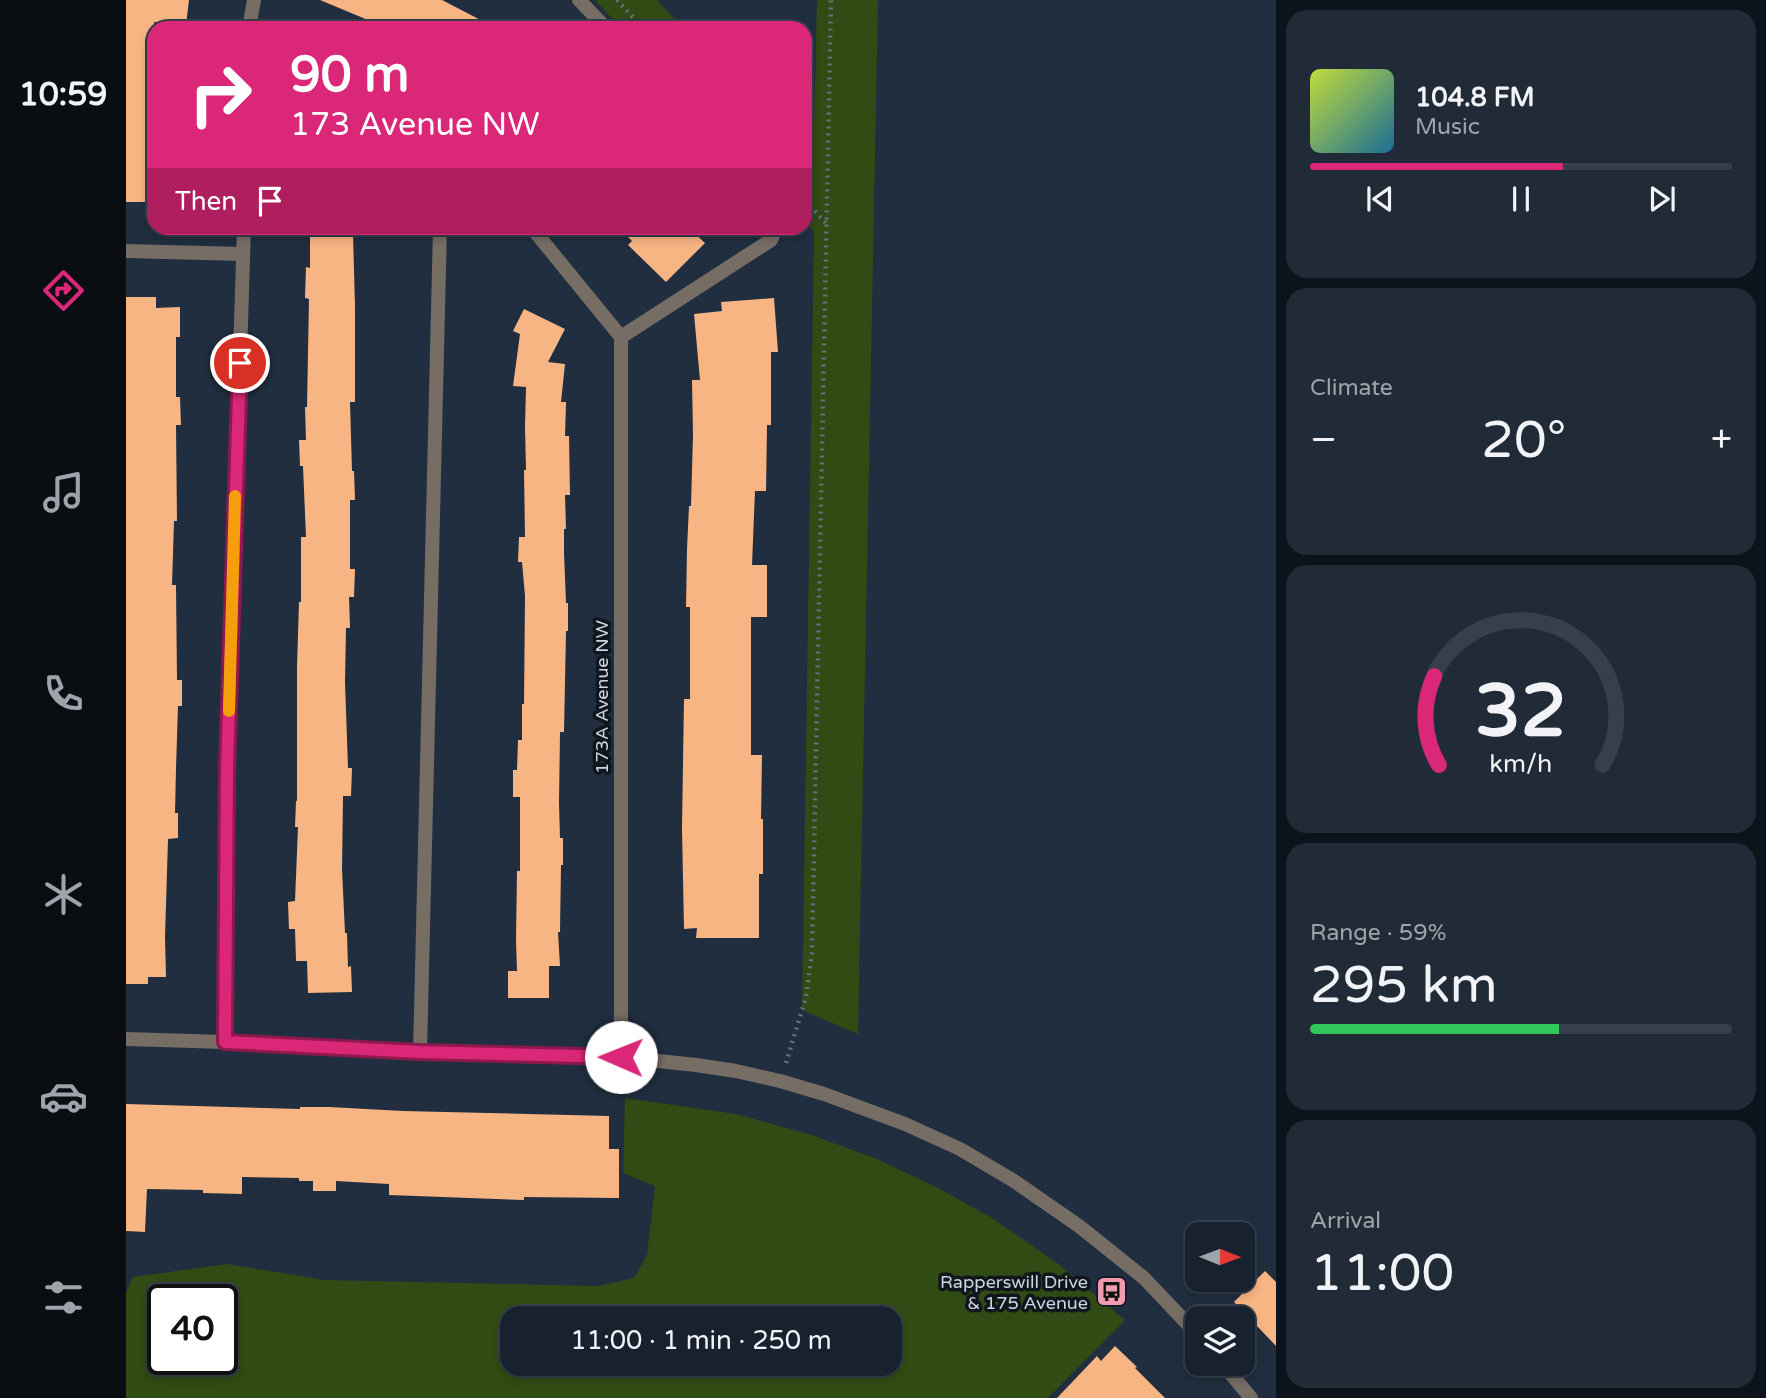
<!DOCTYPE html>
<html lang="en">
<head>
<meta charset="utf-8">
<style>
  :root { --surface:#18222f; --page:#212a37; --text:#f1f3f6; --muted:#9fa4aa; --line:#363f4b; --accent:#db2777 }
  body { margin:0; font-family:"Varela Round",sans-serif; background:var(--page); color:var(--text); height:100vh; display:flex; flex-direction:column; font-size:26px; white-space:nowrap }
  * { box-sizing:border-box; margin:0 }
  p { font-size:23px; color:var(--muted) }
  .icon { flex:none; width:38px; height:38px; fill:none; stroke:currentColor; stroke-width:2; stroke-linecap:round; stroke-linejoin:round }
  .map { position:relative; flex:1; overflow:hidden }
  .panel { display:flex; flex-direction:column; gap:10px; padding:10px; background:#0d131a; width:490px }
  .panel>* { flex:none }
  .guide { position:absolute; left:21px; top:21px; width:665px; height:214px; border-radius:21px; box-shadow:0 4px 10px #0003,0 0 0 2px var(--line); background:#db2777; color:#fff; overflow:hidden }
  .needle { width:46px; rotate:91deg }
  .tools { position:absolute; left:1059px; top:1222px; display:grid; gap:14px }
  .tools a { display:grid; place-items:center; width:70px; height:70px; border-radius:14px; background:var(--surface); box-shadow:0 4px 10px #0003,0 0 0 2px var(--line); font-size:35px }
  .speed { position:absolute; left:21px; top:1284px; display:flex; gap:14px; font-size:35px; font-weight:700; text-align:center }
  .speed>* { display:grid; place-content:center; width:91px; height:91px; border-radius:50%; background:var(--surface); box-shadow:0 4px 10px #0003,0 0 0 2px var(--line); line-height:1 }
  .speed .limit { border:4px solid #111; border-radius:10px; background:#fff; color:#111 }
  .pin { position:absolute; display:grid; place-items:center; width:60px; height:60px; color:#fff; margin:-30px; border:4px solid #fff; border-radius:50%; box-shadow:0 2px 7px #0007 }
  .me { position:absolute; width:77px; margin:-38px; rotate:271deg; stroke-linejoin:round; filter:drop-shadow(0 0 5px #0008) }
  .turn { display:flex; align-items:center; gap:24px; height:147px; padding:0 28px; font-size:32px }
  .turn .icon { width:91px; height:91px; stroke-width:2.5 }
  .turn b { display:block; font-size:49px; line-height:60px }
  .then { display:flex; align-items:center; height:66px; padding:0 28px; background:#0003; gap:14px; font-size:26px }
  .big { font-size:52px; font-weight:600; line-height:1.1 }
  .panel .tile { flex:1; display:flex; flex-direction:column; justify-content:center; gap:10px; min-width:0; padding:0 24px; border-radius:21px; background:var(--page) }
  .panel .dial { align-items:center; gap:0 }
  .dial svg { height:182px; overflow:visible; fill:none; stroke:var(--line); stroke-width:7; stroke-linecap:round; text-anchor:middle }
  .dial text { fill:var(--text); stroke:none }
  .song { display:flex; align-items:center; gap:21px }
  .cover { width:84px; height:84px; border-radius:10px; background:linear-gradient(135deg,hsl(70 70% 55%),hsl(200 70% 35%)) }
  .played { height:7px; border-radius:4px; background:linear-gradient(90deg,var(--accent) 60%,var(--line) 60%) }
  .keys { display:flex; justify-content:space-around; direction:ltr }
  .heat { display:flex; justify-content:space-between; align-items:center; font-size:38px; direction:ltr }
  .charge { height:10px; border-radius:5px; background:linear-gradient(90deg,#34c759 59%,var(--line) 0) }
  .trip { position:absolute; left:374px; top:1306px; width:402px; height:70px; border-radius:21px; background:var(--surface); box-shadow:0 4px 10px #0003,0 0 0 2px var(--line); font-weight:600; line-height:70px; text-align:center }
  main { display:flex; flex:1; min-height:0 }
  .dock { display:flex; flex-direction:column; width:126px; justify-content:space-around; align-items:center; background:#0a0e13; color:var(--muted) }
  .dock .icon { width:49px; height:49px }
  .dock .selected { color:var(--accent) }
  .dock b { font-size:32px; color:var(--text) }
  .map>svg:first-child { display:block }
  .green { fill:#314b14; fill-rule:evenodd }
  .building { fill:#f8b584 }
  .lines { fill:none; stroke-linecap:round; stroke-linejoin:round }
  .path { stroke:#65717f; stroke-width:4.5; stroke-dasharray:2 5; stroke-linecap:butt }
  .service { stroke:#766d65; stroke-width:14 }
  .minor { stroke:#766d65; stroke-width:14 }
  .tertiary { stroke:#766d65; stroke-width:14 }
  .route-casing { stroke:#8e194d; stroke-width:18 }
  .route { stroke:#db2777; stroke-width:12 }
  .slow { stroke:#f59e0b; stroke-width:12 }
  .labels { text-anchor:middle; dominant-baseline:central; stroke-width:7; stroke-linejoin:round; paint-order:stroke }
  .street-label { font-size:18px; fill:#ccd5e0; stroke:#0f161e }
  .poi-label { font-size:18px; fill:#ccd5e0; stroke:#0f161e; text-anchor:end }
</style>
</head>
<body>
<main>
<nav class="dock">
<b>10:59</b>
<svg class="icon selected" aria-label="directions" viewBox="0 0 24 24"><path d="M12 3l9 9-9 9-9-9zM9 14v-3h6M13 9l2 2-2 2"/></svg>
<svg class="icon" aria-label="music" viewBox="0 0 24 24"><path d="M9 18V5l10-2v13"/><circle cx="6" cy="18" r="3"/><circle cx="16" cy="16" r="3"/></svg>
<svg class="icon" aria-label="phone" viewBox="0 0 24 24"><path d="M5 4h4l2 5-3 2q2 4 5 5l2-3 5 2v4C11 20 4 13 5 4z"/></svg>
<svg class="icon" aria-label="climate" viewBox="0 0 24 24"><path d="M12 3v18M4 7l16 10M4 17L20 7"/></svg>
<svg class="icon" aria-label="car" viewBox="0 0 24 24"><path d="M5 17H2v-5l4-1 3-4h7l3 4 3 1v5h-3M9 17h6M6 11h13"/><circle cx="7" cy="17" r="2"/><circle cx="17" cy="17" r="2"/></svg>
<svg class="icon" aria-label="filters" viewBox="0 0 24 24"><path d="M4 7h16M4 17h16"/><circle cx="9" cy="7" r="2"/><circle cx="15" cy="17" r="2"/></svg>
</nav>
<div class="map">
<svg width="1150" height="1398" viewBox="0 0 1150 1398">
  <rect width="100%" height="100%" fill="#202e3f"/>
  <!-- green -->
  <g class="green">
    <polygon points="469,0 531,0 557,28 495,28"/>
    <polygon points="691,0 752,0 732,1034 676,1010 688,232 679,222 679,158 687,166"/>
    <path d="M499,1098L610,1114L686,1135L751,1159L810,1187L866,1218L931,1263L999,1320L922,1398H0V1292L7,1277L101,1264L199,1280L472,1286L508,1278L521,1255L529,1186L497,1173ZM96,1300V1360H37V1300ZM387,1318H765V1363H387Z"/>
  </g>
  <!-- building -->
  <g class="building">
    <polygon points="0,0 63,0 60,25 28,22 28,202 0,202"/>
    <polygon points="194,0 316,0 370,28 261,28"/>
    <polygon points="493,228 563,228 579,243 540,282 502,245 506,241"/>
    <polygon points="184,234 227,234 229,306 229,402 224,402 226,471 228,471 229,500 224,500 224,569 229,569 228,597 223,597 224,628 220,628 219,682 222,768 226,768 225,796 217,796 216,869 219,933 221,933 222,967 225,966 226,992 182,993 181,961 170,961 169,929 163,929 162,902 169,901 172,827 169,827 170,801 171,801 171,667 173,602 175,602 175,537 180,537 177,466 174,466 173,440 180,440 179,407 181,407 183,299 179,298 180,267 184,268"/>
    <polygon points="0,297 30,297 30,308 54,307 54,337 50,337 50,397 54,397 55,425 50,425 51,521 48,521 46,585 50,585 51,680 56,680 56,706 52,706 50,768 49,813 52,813 52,838 42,839 39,937 40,977 22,977 22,984 0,984"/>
    <polygon points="648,298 652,352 645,352 645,425 641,425 640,491 629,491 626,565 641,565 641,617 625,617 625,755 636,755 635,819 637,819 637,874 633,874 633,938 570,938 571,928 558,929 556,828 558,699 564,699 564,607 560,607 561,549 563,506 565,506 567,435 566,380 574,380 568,314 596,311 595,302"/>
    <polygon points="398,309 439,329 422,362 439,364 435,402 440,402 439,436 443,436 444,495 439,495 440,529 438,529 438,553 440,603 442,603 442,631 440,631 438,732 434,732 433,803 434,838 437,838 437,865 435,865 434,932 432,932 434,966 423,966 423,998 382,998 382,971 391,971 390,940 391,871 394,871 394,797 387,797 387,770 391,770 392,740 396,740 396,704 398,704 399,596 396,562 392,562 393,537 399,537 398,470 400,470 399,427 400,387 387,386 394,334 387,331"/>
    <polygon points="0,1104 174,1109 174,1107 203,1107 277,1111 483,1116 483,1149 493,1149 493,1198 398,1197 398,1200 263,1195 263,1184 210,1181 210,1191 187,1191 187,1181 173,1181 173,1178 116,1177 116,1194 77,1193 77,1190 21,1189 19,1232 0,1231"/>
    <polygon points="1139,1271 1150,1282 1150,1346 1108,1302"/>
    <polygon points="989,1346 1011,1367 1009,1368 1039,1398 931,1398 971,1356 975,1361"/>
  </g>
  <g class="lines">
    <!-- path -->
    <g class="path">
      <polyline points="491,0 517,28"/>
      <polyline points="679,201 700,223"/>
      <polyline points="660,1063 680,997 686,952 705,0"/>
    </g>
    <!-- service -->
    <g class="service">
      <polyline points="453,0 480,28"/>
      <polyline points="495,337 645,240 650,228"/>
      <polyline points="294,1052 314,228"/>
    </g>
    <!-- minor -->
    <g class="minor">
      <polyline points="123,28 128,0"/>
      <polyline points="406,228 495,337 495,1057"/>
      <polyline points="0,251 117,254"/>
      <polyline points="99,1042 101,769 118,228"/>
    </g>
    <!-- tertiary -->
    <g class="tertiary">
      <polyline points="0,1039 99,1042 294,1052 495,1057 570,1065 610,1071 654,1081 698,1094 779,1124 834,1149 888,1181 953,1226 1018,1278 1071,1334"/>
      <polyline points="1096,1363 1125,1398"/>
    </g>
  </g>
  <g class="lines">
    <defs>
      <polyline id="route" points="114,363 101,769 99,1042 294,1052 495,1057"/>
    </defs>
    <!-- route casing -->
    <use href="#route" class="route-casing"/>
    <!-- route -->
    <use href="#route" class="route"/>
    <!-- slow -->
    <polyline class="slow" points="103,711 109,496"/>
  </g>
  <!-- icons -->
  <defs>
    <symbol id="bus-square" viewBox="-11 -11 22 22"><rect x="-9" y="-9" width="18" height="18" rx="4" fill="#f29ab0" stroke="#0f161e"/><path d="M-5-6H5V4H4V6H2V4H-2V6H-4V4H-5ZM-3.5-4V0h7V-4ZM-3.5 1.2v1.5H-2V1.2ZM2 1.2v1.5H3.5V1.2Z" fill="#111"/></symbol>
  </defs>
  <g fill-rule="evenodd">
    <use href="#bus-square" x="968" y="1274" width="35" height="35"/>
  </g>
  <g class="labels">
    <!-- street labels -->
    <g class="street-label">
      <text transform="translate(476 697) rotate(-90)">173A Avenue NW</text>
    </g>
    <!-- poi labels -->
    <g class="poi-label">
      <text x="962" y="1282">Rapperswill Drive<tspan x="962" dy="21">&amp; 175 Avenue</tspan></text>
    </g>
  </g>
</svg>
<div class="tools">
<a><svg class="needle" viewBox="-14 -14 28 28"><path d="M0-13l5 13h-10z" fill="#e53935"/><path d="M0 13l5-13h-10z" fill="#9fa4aa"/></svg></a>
<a><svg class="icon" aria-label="layers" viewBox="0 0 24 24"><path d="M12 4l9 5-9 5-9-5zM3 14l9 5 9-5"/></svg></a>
</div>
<div class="speed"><div class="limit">40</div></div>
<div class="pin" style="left:114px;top:363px;background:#d93025"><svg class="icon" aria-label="arrive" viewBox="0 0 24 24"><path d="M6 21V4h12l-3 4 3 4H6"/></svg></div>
<svg class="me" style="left:495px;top:1057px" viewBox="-20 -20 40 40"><circle r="19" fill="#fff"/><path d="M0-13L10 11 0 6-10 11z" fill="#db2777"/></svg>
<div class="trip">11:00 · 1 min · 250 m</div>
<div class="guide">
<div class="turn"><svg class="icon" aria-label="right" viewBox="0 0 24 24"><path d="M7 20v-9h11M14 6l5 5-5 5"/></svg><div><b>90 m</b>173 Avenue NW</div></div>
<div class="then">Then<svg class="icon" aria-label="arrive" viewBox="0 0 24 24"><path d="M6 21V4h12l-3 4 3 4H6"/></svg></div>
</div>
</div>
<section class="panel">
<div class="tile">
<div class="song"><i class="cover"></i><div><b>104.8 FM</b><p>Music</p></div></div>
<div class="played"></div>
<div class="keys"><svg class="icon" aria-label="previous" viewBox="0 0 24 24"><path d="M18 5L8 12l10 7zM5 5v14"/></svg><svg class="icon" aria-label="pause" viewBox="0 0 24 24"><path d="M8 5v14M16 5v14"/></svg><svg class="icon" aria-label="next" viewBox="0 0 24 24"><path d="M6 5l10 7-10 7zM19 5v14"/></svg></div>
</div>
<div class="tile"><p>Climate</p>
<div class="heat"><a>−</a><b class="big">20°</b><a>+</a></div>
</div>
<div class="tile dial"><svg viewBox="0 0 100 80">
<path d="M14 69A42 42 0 1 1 86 69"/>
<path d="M14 69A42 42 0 0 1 12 30" stroke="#db2777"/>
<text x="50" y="56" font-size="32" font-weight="700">32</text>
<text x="50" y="72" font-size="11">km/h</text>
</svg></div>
<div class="tile"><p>Range · 59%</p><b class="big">295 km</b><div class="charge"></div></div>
<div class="tile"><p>Arrival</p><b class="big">11:00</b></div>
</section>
</main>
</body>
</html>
